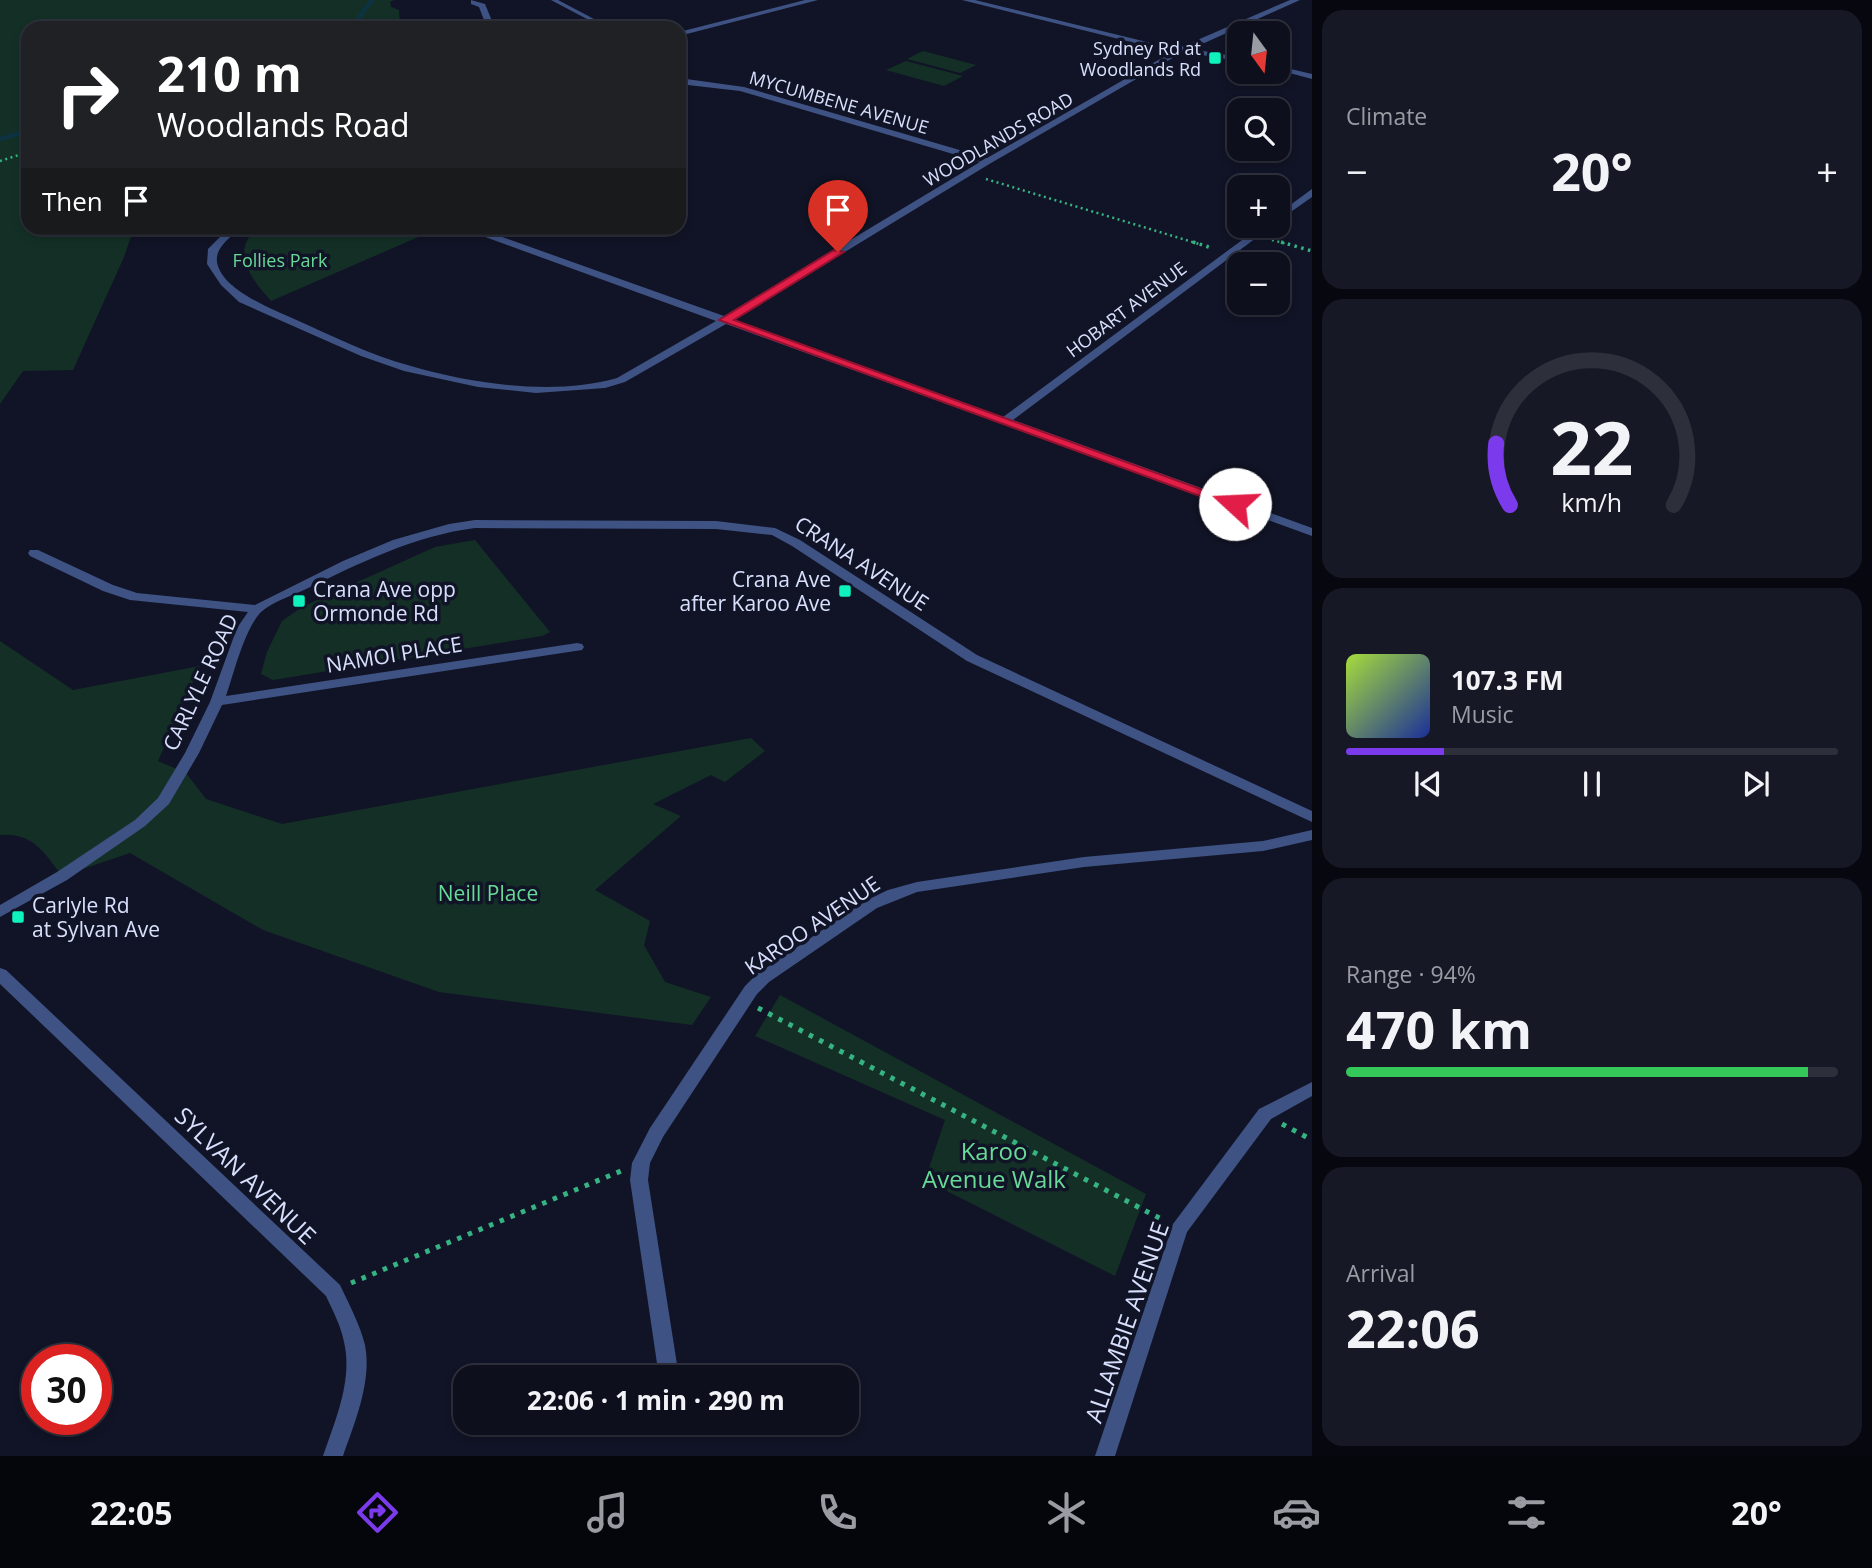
<!DOCTYPE html>
<html lang="en">
<head>
<meta charset="utf-8">
<style>
  :root { --surface:#0d0f1c; --page:#161825; --text:#f1f3f6; --muted:#9a9ca3; --line:#2d2f3b; --accent:#7c3aed }
  body { margin:0; font-family:"Open Sans",sans-serif; background:var(--page); color:var(--text); height:100vh; display:flex; flex-direction:column; font-size:26px; white-space:nowrap }
  * { box-sizing:border-box; margin:0 }
  p { font-size:23px; color:var(--muted) }
  .icon { flex:none; width:38px; height:38px; fill:none; stroke:currentColor; stroke-width:2; stroke-linecap:round; stroke-linejoin:round }
  .map { position:relative; flex:1; overflow:hidden }
  .panel { display:flex; flex-direction:column; gap:10px; padding:10px; background:#07080f; width:560px }
  .panel>* { flex:none }
  .hud { position:absolute; left:21px; top:21px; width:665px; height:214px; border-radius:21px; box-shadow:0 4px 10px #0003,0 0 0 2px var(--line); background:#202124; color:#fff; overflow:hidden }
  .needle { width:46px; rotate:165deg }
  .tools { position:absolute; left:1227px; top:21px; display:grid; gap:14px }
  .tools a { display:grid; place-items:center; width:63px; height:63px; border-radius:14px; background:var(--surface); box-shadow:0 4px 10px #0003,0 0 0 2px var(--line); font-size:35px }
  .speed { position:absolute; left:21px; top:1344px; display:flex; gap:14px; font-size:35px; font-weight:700; text-align:center }
  .speed>* { display:grid; place-content:center; width:91px; height:91px; border-radius:50%; background:var(--surface); box-shadow:0 4px 10px #0003,0 0 0 2px var(--line); line-height:1 }
  .speed .limit { border:10px solid #d22; background:#fff; color:#111 }
  .pin { position:absolute; display:grid; place-items:center; width:60px; height:60px; color:#fff; margin:-72px -30px; border-radius:50% 50% 50% 0; rotate:-45deg; box-shadow:0 0 7px #0007 }
  .pin .icon { rotate:45deg }
  .me { position:absolute; width:77px; margin:-38px; rotate:290deg; stroke-linejoin:round; filter:drop-shadow(0 0 5px #0008) }
  .turn { display:flex; align-items:center; gap:24px; height:147px; padding:0 21px; font-size:32px }
  .turn .icon { width:91px; height:91px; stroke-width:2.5 }
  .turn b { display:block; font-size:49px; line-height:60px }
  .then { display:flex; align-items:center; height:66px; padding:0 21px; background:#0003; gap:14px; font-size:26px }
  .big { font-size:52px; font-weight:700; line-height:1.1 }
  .panel .widget { flex:1; display:flex; flex-direction:column; justify-content:center; gap:10px; min-width:0; padding:0 24px; border-radius:21px; background:var(--page) }
  .panel .dial { align-items:center; gap:0 }
  .dial svg { height:182px; overflow:visible; fill:none; stroke:var(--line); stroke-width:7; stroke-linecap:round; text-anchor:middle }
  .dial text { fill:var(--text); stroke:none }
  .song { display:flex; align-items:center; gap:21px }
  .cover { width:84px; height:84px; border-radius:10px; background:linear-gradient(135deg,hsl(80 70% 55%),hsl(230 70% 35%)) }
  .played { height:7px; border-radius:4px; background:linear-gradient(90deg,var(--accent) 20%,var(--line) 20%) }
  .keys { display:flex; justify-content:space-around; direction:ltr }
  .heat { display:flex; justify-content:space-between; align-items:center; font-size:38px; direction:ltr }
  .charge { height:10px; border-radius:5px; background:linear-gradient(90deg,#34c759 94%,var(--line) 0) }
  .trip { position:absolute; left:453px; top:1365px; width:406px; height:70px; border-radius:21px; background:var(--surface); box-shadow:0 4px 10px #0003,0 0 0 2px var(--line); font-weight:700; line-height:70px; text-align:center }
  .tab-bar { display:flex; height:112px; justify-content:space-around; align-items:center; background:#05060b; color:var(--muted) }
  .tab-bar .icon { width:49px; height:49px }
  .tab-bar .on { color:var(--accent) }
  .tab-bar b { font-size:32px; color:var(--text) }
  main { display:flex; flex:1; min-height:0 }
  .map>svg:first-child { display:block }
  .green { fill:#143026 }
  .lines { fill:none; stroke-linecap:round; stroke-linejoin:round }
  .stream { stroke:#0d3343; stroke-width:4.5 }
  .path-far2 { stroke:#36b382; stroke-width:2.5; stroke-dasharray:2 3.5; stroke-linecap:butt }
  .path-far1 { stroke:#36b382; stroke-width:3.5; stroke-dasharray:2.5 4.5; stroke-linecap:butt }
  .path { stroke:#36b382; stroke-width:5; stroke-dasharray:4.5 7; stroke-linecap:butt }
  .service { fill:#3e5283; fill-rule:evenodd }
  .minor { fill:#3e5283; fill-rule:evenodd }
  .route { fill:#e11d48; stroke:#92132f; stroke-width:2 }
  .poi-dot { fill:#0ff2be; stroke:#111426; stroke-width:2.5 }
  .labels { text-anchor:middle; dominant-baseline:central; stroke-width:7; stroke-linejoin:round; paint-order:stroke }
  .far-poi-label { font-size:18px; fill:#d8e0fd; stroke:#111426; text-anchor:end }
  .far-street-label { font-size:18px; fill:#d8e0fd; stroke:#111426 }
  .far-park-label { font-size:18px; fill:#67da97; stroke:#111426 }
  .street-label { font-size:21px; fill:#d8e0fd; stroke:#111426 }
  .poi-label { font-size:21px; fill:#d8e0fd; stroke:#111426; text-anchor:start }
  .park-label { font-size:21px; fill:#67da97; stroke:#111426 }
  .near-park-label { font-size:24px; fill:#67da97; stroke:#111426 }
  .near-street-label { font-size:24px; fill:#d8e0fd; stroke:#111426 }
</style>
</head>
<body>
<main>
<div class="map">
<svg width="1312" height="1456" viewBox="0 0 1312 1456">
  <rect width="100%" height="100%" fill="#111426"/>
  <!-- green -->
  <g class="green">
    <polygon points="0,0 394,0 390,2 391,7 399,10 400,27 398,28 28,28 28,228 134,228 124,257 73,370 23,371 0,404"/>
    <polygon points="923,51 976,65 960,73 907,59"/>
    <polygon points="906,61 963,76 944,86 886,70"/>
    <path d="M257,228H439L271,301C253,281 229,252 257,228Z"/>
    <polygon points="475,540 550,632 542,636 273,680 261,674 267,652 282,621 302,607 435,547"/>
    <path d="M0,641L73,690L200,666L158,761L186,773L206,799L282,824L751,738L765,751L725,782L711,775L653,804L681,816L595,890L650,921L644,945L665,982L711,997L692,1025L439,992L263,930L130,853L62,876C43,851 33,833 0,835Z"/>
    <polygon points="780,995 1146,1194 1115,1276 925,1180 945,1120 755,1036"/>
  </g>
  <g class="lines">
    <!-- stream -->
    <g class="stream">
      <polyline points="351,28 372,0"/>
      <polyline points="0,139 28,131"/>
    </g>
    <!-- path-far2 -->
    <g class="path-far2">
      <polyline points="0,161 28,152"/>
      <polyline points="986,179 1199,244"/>
      <polyline points="1272,240 1287,244"/>
    </g>
    <!-- path-far1 -->
    <g class="path-far1">
      <polyline points="1193,242 1212,248"/>
      <polyline points="1281,242 1312,251"/>
    </g>
    <!-- path -->
    <g class="path">
      <polyline points="758,1008 1163,1220"/>
      <polyline points="1282,1124 1312,1140"/>
      <polyline points="351,1283 621,1171"/>
    </g>
    <!-- service -->
    <polygon class="service" points="551,0 558,0 611,28 604,28"/>
    <!-- minor -->
    <g class="minor">
      <polygon points="471,0 485,4 495,28 487,28 479,7 471,4"/>
      <polygon points="805,0 818,0 679,36 679,32"/>
      <path d="M962,0H975L1147,42L1181,47L1290,0H1300L1191,49L1239,57V61L1183,52L991,163L733,320L1003,417L1261,226H1272L1013,420L1312,528V536L726,324L625,382L605,388L536,393L478,387L404,371L361,356L239,302L221,285L207,264L208,249L229,228H238C231,239 215,246 217,262C221,289 270,308 292,318C331,335 369,355 411,366C472,384 555,396 617,378L716,321L466,230L465,228H477L724,316L980,162L740,91L679,84V78L744,87L987,158L1174,51L1147,46Z"/>
      <polygon points="1278,66 1312,74 1312,79 1278,70"/>
      <polygon points="1312,189 1312,197 1278,221 1278,214"/>
      <path d="M475,520L716,521L775,528L800,540L977,655L1312,811V822L967,661L792,546L772,535L716,529L475,528C413,536 360,563 304,590C291,596 272,602 261,612C244,630 234,673 226,696L577,643L582,644L584,647L582,650L222,705L199,753L169,804L145,826L67,880L0,917V905L57,872L135,820L158,798L185,753L210,702L237,628L248,612L130,600L103,591L30,556L28,553L30,550H38L113,585L137,593L255,605L343,561L393,540L449,524Z"/>
      <polygon points="1312,830 1312,840 1263,851 1084,867 917,892 877,908 769,982 757,994 663,1137 650,1163 648,1180 679,1377 659,1377 630,1180 632,1163 650,1128 745,986 757,974 867,900 888,890 917,882 1084,857 1263,841"/>
      <path d="M0,968L6,970L340,1285C349,1304 360,1325 365,1345C372,1381 355,1422 343,1456H323C335,1421 353,1380 344,1342C341,1326 333,1311 326,1296L0,984Z"/>
      <polygon points="1312,1082 1312,1096 1271,1119 1187,1232 1115,1456 1095,1456 1173,1224 1259,1109"/>
    </g>
  </g>
  <!-- route -->
  <polygon class="route" points="834,250 844,252 734,320 1242,504 1235,508 1230,507 719,320"/>
  <!-- markers -->
  <g class="poi-dot">
    <rect x="1208" y="51" width="14" height="14" rx="3.5"/>
    <rect x="838" y="584" width="14" height="14" rx="3.5"/>
    <rect x="292" y="594" width="14" height="14" rx="3.5"/>
    <rect x="11" y="910" width="14" height="14" rx="3.5"/>
  </g>
  <g class="labels">
    <!-- far-poi labels -->
    <g class="far-poi-label">
      <text x="1201" y="48">Sydney Rd at<tspan x="1201" dy="21">Woodlands Rd</tspan></text>
    </g>
    <!-- far-street labels -->
    <g class="far-street-label">
      <text transform="translate(839 102) rotate(16)">MYCUMBENE AVENUE</text>
      <text transform="translate(998 139) rotate(-30)">WOODLANDS ROAD</text>
      <text transform="translate(1126 309) rotate(-37)">HOBART AVENUE</text>
    </g>
    <!-- far-park labels -->
    <g class="far-park-label">
      <text x="280" y="260">Follies Park</text>
    </g>
    <!-- street labels -->
    <g class="street-label">
      <text transform="translate(862 563) rotate(33)">CRANA AVENUE</text>
      <text transform="translate(394 654) rotate(-9)">NAMOI PLACE</text>
      <text transform="translate(200 682) rotate(-65)">CARLYLE ROAD</text>
      <text transform="translate(812 925) rotate(-34)">KAROO AVENUE</text>
    </g>
    <!-- poi labels -->
    <g class="poi-label">
      <text x="831" y="579" text-anchor="end">Crana Ave<tspan x="831" dy="24">after Karoo Ave</tspan></text>
      <text x="313" y="589">Crana Ave opp<tspan x="313" dy="24">Ormonde Rd</tspan></text>
      <text x="32" y="905">Carlyle Rd<tspan x="32" dy="24">at Sylvan Ave</tspan></text>
    </g>
    <!-- park labels -->
    <g class="park-label">
      <text x="488" y="893">Neill Place</text>
    </g>
    <!-- near-park labels -->
    <g class="near-park-label">
      <text x="994" y="1150">Karoo<tspan x="994" dy="28">Avenue Walk</tspan></text>
    </g>
    <!-- near-street labels -->
    <g class="near-street-label">
      <text transform="translate(246 1175) rotate(44)">SYLVAN AVENUE</text>
      <text transform="translate(1126 1322) rotate(-71)">ALLAMBIE AVENUE</text>
    </g>
  </g>
</svg>
<div class="tools">
<a><svg class="needle" viewBox="-14 -14 28 28"><path d="M0-13l5 13h-10z" fill="#e53935"/><path d="M0 13l5-13h-10z" fill="#9a9ca3"/></svg></a>
<a><svg class="icon" aria-label="search" viewBox="0 0 24 24"><circle cx="10" cy="10" r="6"/><path d="M15 15l6 6"/></svg></a>
<a>+</a>
<a>−</a>
</div>
<div class="speed"><div class="limit">30</div></div>
<div class="pin" style="left:838px;top:252px;background:#d93025"><svg class="icon" aria-label="arrive" viewBox="0 0 24 24"><path d="M6 21V4h12l-3 4 3 4H6"/></svg></div>
<svg class="me" style="left:1235px;top:504px" viewBox="-20 -20 40 40"><circle r="19" fill="#fff"/><path d="M0-13L10 11 0 6-10 11z" fill="#e11d48"/></svg>
<div class="trip">22:06 · 1 min · 290 m</div>
<div class="hud">
<div class="turn"><svg class="icon" aria-label="right" viewBox="0 0 24 24"><path d="M7 20v-9h11M14 6l5 5-5 5"/></svg><div><b>210 m</b>Woodlands Road</div></div>
<div class="then">Then<svg class="icon" aria-label="arrive" viewBox="0 0 24 24"><path d="M6 21V4h12l-3 4 3 4H6"/></svg></div>
</div>
</div>
<section class="panel">
<div class="widget"><p>Climate</p>
<div class="heat"><a>−</a><b class="big">20°</b><a>+</a></div>
</div>
<div class="widget dial"><svg viewBox="0 0 100 80">
<path d="M14 69A42 42 0 1 1 86 69"/>
<path d="M14 69A42 42 0 0 1 8 42" stroke="#7c3aed"/>
<text x="50" y="56" font-size="32" font-weight="700">22</text>
<text x="50" y="72" font-size="11">km/h</text>
</svg></div>
<div class="widget">
<div class="song"><i class="cover"></i><div><b>107.3 FM</b><p>Music</p></div></div>
<div class="played"></div>
<div class="keys"><svg class="icon" aria-label="previous" viewBox="0 0 24 24"><path d="M18 5L8 12l10 7zM5 5v14"/></svg><svg class="icon" aria-label="pause" viewBox="0 0 24 24"><path d="M8 5v14M16 5v14"/></svg><svg class="icon" aria-label="next" viewBox="0 0 24 24"><path d="M6 5l10 7-10 7zM19 5v14"/></svg></div>
</div>
<div class="widget"><p>Range · 94%</p><b class="big">470 km</b><div class="charge"></div></div>
<div class="widget"><p>Arrival</p><b class="big">22:06</b></div>
</section>
</main>
<nav class="tab-bar">
<b>22:05</b>
<svg class="icon on" aria-label="directions" viewBox="0 0 24 24"><path d="M12 3l9 9-9 9-9-9zM9 14v-3h6M13 9l2 2-2 2"/></svg>
<svg class="icon" aria-label="music" viewBox="0 0 24 24"><path d="M9 18V5l10-2v13"/><circle cx="6" cy="18" r="3"/><circle cx="16" cy="16" r="3"/></svg>
<svg class="icon" aria-label="phone" viewBox="0 0 24 24"><path d="M5 4h4l2 5-3 2q2 4 5 5l2-3 5 2v4C11 20 4 13 5 4z"/></svg>
<svg class="icon" aria-label="climate" viewBox="0 0 24 24"><path d="M12 3v18M4 7l16 10M4 17L20 7"/></svg>
<svg class="icon" aria-label="car" viewBox="0 0 24 24"><path d="M5 17H2v-5l4-1 3-4h7l3 4 3 1v5h-3M9 17h6M6 11h13"/><circle cx="7" cy="17" r="2"/><circle cx="17" cy="17" r="2"/></svg>
<svg class="icon" aria-label="filters" viewBox="0 0 24 24"><path d="M4 7h16M4 17h16"/><circle cx="9" cy="7" r="2"/><circle cx="15" cy="17" r="2"/></svg>
<b>20°</b>
</nav>
</body>
</html>
